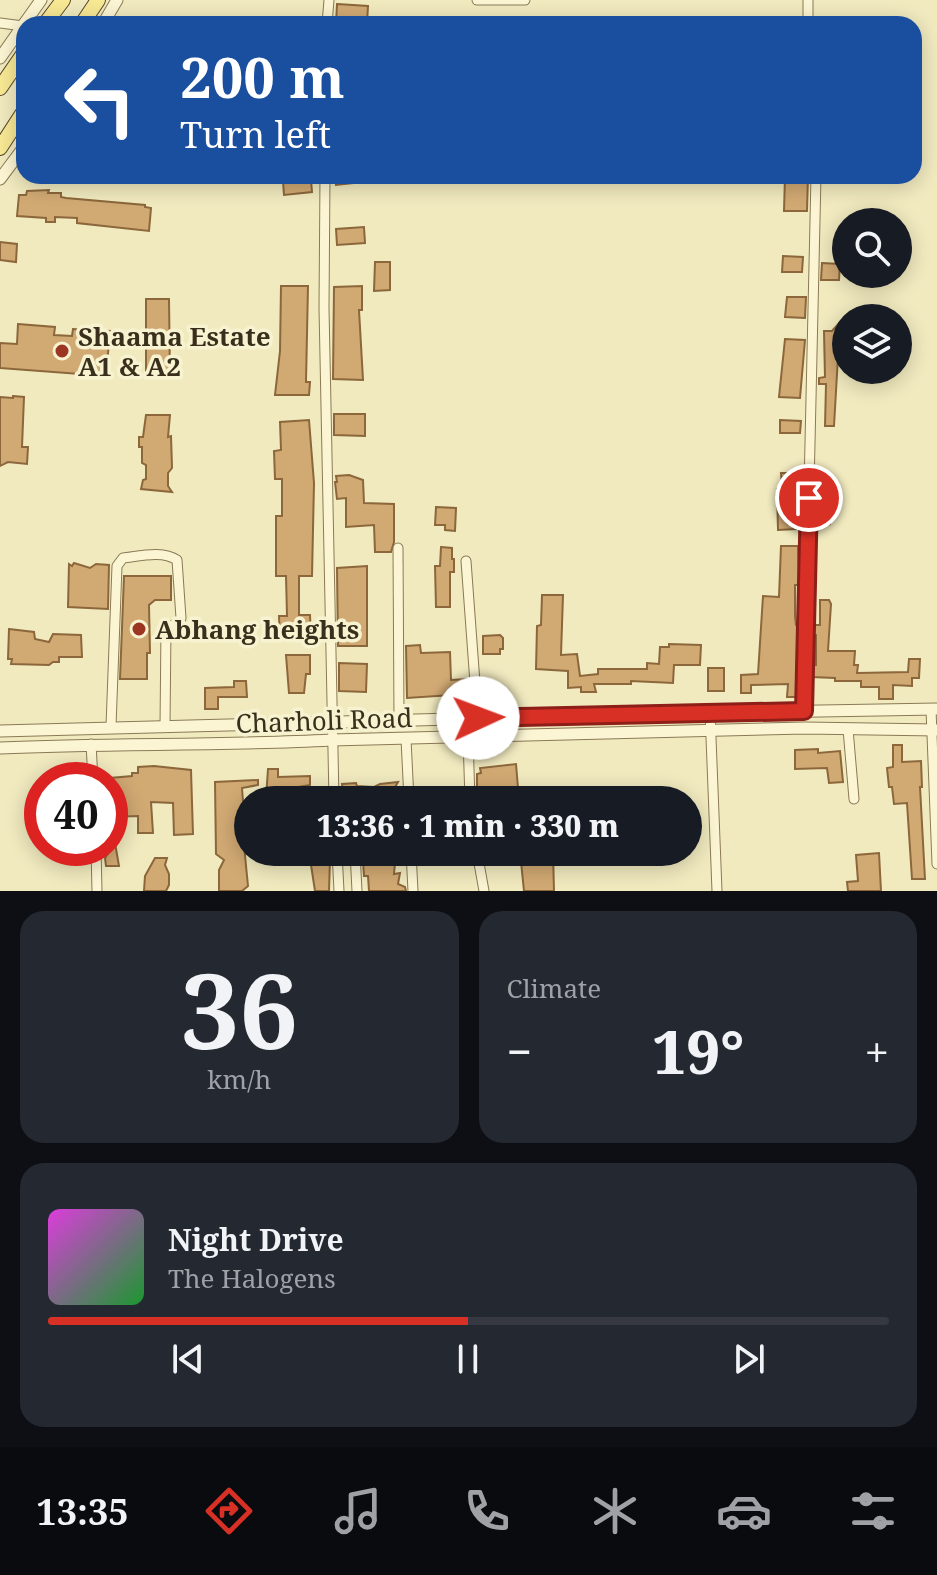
<!DOCTYPE html>
<html lang="en">
<head>
<meta charset="utf-8">
<style>
  :root { --surface:#171b24; --page:#242831; --text:#f1f3f6; --muted:#9ea1a6; --line:#363941; --accent:#d93025 }
  body { margin:0; font-family:"Noto Serif",serif; background:var(--page); color:var(--text); height:100vh; display:flex; flex-direction:column; font-size:30px; white-space:nowrap }
  * { box-sizing:border-box; margin:0 }
  p { font-size:26px; color:var(--muted) }
  .icon { flex:none; width:44px; height:44px; fill:none; stroke:currentColor; stroke-width:2; stroke-linecap:round; stroke-linejoin:round }
  .map { position:relative; height:891px; overflow:hidden }
  .side { display:flex; flex-direction:column; gap:20px; padding:20px; background:#0d0f14; flex:1 }
  .side>* { flex:none }
  .hud { position:absolute; left:16px; top:16px; width:906px; height:168px; border-radius:24px; box-shadow:0 4px 20px #0003; background:#1a4fa0; color:#fff; overflow:hidden }
  .buttons { position:absolute; left:832px; top:208px; display:grid; gap:16px }
  .buttons a { display:grid; place-items:center; width:80px; height:80px; border-radius:50%; background:var(--surface); box-shadow:0 4px 20px #0003; font-size:40px }
  .speed { position:absolute; left:24px; top:762px; display:flex; gap:16px; font-size:40px; font-weight:700; text-align:center }
  .speed>* { display:grid; place-content:center; width:104px; height:104px; border-radius:50%; background:var(--surface); box-shadow:0 4px 20px #0003; line-height:1 }
  .speed .limit { border:12px solid #d22; background:#fff; color:#111 }
  .pin { position:absolute; display:grid; place-items:center; width:68px; height:68px; color:#fff; margin:-34px; border:4px solid #fff; border-radius:50%; box-shadow:0 2px 8px #0007 }
  .me { position:absolute; width:88px; margin:-44px; rotate:88deg; stroke-linejoin:round; filter:drop-shadow(0 0 6px #0008) }
  .turn { display:flex; align-items:center; gap:28px; height:168px; padding:0 32px; font-size:36px }
  .turn .icon { width:104px; height:104px; stroke-width:2.5 }
  .turn b { display:block; font-size:56px; line-height:68px }
  .big { font-size:60px; font-weight:800; line-height:1.1 }
  .side .widget { flex:1; display:flex; flex-direction:column; justify-content:center; gap:12px; min-width:0; padding:0 28px; border-radius:24px; background:var(--page) }
  .side .dial { align-items:center; gap:0 }
  .dial b { font-size:104px; line-height:1 }
  .song { display:flex; align-items:center; gap:24px }
  .cover { width:96px; height:96px; border-radius:12px; background:linear-gradient(135deg,hsl(300 70% 55%),hsl(130 70% 35%)) }
  .played { height:8px; border-radius:4px; background:linear-gradient(90deg,var(--accent) 50%,var(--line) 50%) }
  .keys { display:flex; justify-content:space-around; direction:ltr }
  .heat { display:flex; justify-content:space-between; align-items:center; font-size:44px; direction:ltr }
  .side .tiles { flex:1; display:grid; gap:20px; grid-template-columns:1fr 1fr }
  .widget:last-child { grid-column:span 2 }
  .trip { position:absolute; left:234px; top:786px; width:468px; height:80px; border-radius:40px; background:var(--surface); box-shadow:0 4px 20px #0003; font-weight:800; line-height:80px; text-align:center }
  .menu { display:flex; height:128px; justify-content:space-around; align-items:center; background:#090b0e; color:var(--muted) }
  .menu .icon { width:56px; height:56px }
  .menu .selected { color:var(--accent) }
  .menu b { font-size:36px; color:var(--text) }
  .map>svg:first-child { display:block }
  .building { fill:#d1a973; stroke:#8b673b; stroke-width:2 }
  .lines { fill:none; stroke-linecap:round; stroke-linejoin:round }
  .minor-casing { stroke:#8a7a56; stroke-width:11 }
  .tertiary-casing { stroke:#8a7a56; stroke-width:13 }
  .primary-casing { stroke:#58472b; stroke-width:16 }
  .minor { stroke:#fbf5d3; stroke-width:9 }
  .tertiary { stroke:#fbf5d3; stroke-width:11 }
  .primary { stroke:#f7e894; stroke-width:14 }
  .route-casing { stroke:#8d1f18; stroke-width:20 }
  .route { stroke:#d93025; stroke-width:14 }
  .poi-dot { fill:#9d3523; stroke:#f7f2cf; stroke-width:3 }
  .labels { text-anchor:middle; dominant-baseline:central; stroke-width:7; stroke-linejoin:round; paint-order:stroke }
  .poi-label { font-size:26px; font-weight:bold; fill:#392f1c; stroke:#f7f2cf; text-anchor:start }
  .street-label { font-size:26px; fill:#392f1c; stroke:#f7f2cf }
</style>
</head>
<body>
<div class="map">
<svg width="937" height="891" viewBox="0 0 937 891">
  <rect width="100%" height="100%" fill="#f1eabf"/>
  <!-- building -->
  <g class="building">
    <polygon points="337,4 368,6 367,24 336,24"/>
    <polygon points="335,176 362,176 362,182 336,185"/>
    <polygon points="785,176 808,176 807,211 784,211"/>
    <polygon points="311,180 312,192 284,195 283,181"/>
    <polygon points="49,190 48,193 61,193 61,197 66,198 145,205 145,207 151,208 149,231 77,223 77,218 55,217 55,222 46,222 46,218 17,216 19,195 26,195 27,191"/>
    <polygon points="364,227 365,243 337,245 336,229"/>
    <polygon points="0,242 17,244 16,262 0,260"/>
    <polygon points="783,256 803,257 802,272 782,272"/>
    <polygon points="375,262 390,262 390,290 374,291"/>
    <polygon points="822,263 840,264 839,280 821,280"/>
    <polygon points="281,286 308,286 306,382 310,382 309,395 275,395 280,351"/>
    <polygon points="362,286 362,310 359,310 363,380 333,379 334,287"/>
    <polygon points="787,297 806,297 805,318 785,317"/>
    <polygon points="146,299 169,299 170,376 146,377"/>
    <polygon points="840,322 834,426 825,426 826,384 819,384 819,378 825,377 824,331 832,331"/>
    <polygon points="18,324 55,327 54,335 72,336 73,329 110,331 106,376 0,368 0,343 17,344"/>
    <polygon points="785,339 805,340 800,398 779,397"/>
    <polygon points="13,396 24,397 22,447 28,447 27,464 8,462 0,466 0,397 13,398"/>
    <polygon points="334,414 365,414 365,436 334,435"/>
    <polygon points="146,415 170,415 168,437 171,436 172,468 168,473 168,486 172,492 141,489 143,480 146,479 146,465 142,463 142,447 139,447 139,437 143,437"/>
    <polygon points="309,420 314,483 312,576 299,576 299,615 310,615 311,638 280,639 279,616 287,616 286,576 276,576 276,516 282,516 282,479 275,479 274,451 281,450 280,422"/>
    <polygon points="780,420 801,421 800,433 780,433"/>
    <polygon points="781,473 796,473 796,529 778,530 777,489 782,489"/>
    <polygon points="349,475 363,480 364,503 394,504 394,542 391,552 375,552 374,525 346,527 346,498 337,499 335,482 337,482 336,476"/>
    <polygon points="818,500 828,501 831,506 830,524 828,525 819,526"/>
    <polygon points="436,507 456,508 455,531 445,530 445,525 435,525"/>
    <polygon points="781,546 798,546 799,585 795,585 795,616 796,625 798,625 797,697 787,697 788,684 751,685 751,693 741,693 741,675 758,674 763,596 779,597"/>
    <polygon points="441,547 452,548 452,559 454,559 454,572 450,572 450,607 436,607 435,566 440,566"/>
    <polygon points="74,563 90,568 96,564 109,565 108,609 68,607 69,564 72,566"/>
    <polygon points="367,566 367,646 338,646 337,568"/>
    <polygon points="124,576 171,576 171,600 155,600 149,605 150,653 147,653 147,679 120,679"/>
    <polygon points="542,595 563,595 561,655 577,654 580,676 598,674 598,669 647,669 647,663 659,664 660,647 669,647 669,644 701,645 700,665 674,665 673,683 631,681 631,684 594,684 596,692 581,692 581,687 568,688 568,671 536,669 537,626 541,625"/>
    <polygon points="820,600 829,600 831,604 828,651 855,651 854,665 858,665 857,673 908,672 909,659 920,659 919,678 912,678 912,686 893,685 893,699 879,699 879,687 861,687 861,681 835,681 835,678 812,677 813,665 816,665 816,635 813,635 813,625 820,625"/>
    <polygon points="9,629 34,632 35,639 49,642 53,634 81,635 82,657 59,657 59,662 53,662 49,665 11,664 12,659 8,659"/>
    <polygon points="500,635 503,638 503,649 500,649 500,654 483,654 483,636"/>
    <polygon points="420,645 421,653 450,652 451,680 467,679 467,694 407,698 406,646"/>
    <polygon points="286,655 310,655 310,674 306,674 304,693 289,693"/>
    <polygon points="339,663 367,664 366,692 339,691"/>
    <rect x="708" y="668" width="16" height="23"/>
    <polygon points="234,681 246,681 247,697 218,697 218,709 205,709 205,688 234,687"/>
    <polygon points="893,745 902,745 902,762 921,761 922,787 920,787 925,879 912,879 907,803 894,804 892,787 889,787 887,768 893,767"/>
    <polygon points="818,749 818,753 840,751 843,782 829,783 827,768 795,769 795,750"/>
    <polygon points="516,764 518,788 489,791 490,799 477,800 477,774 481,773 480,768"/>
    <polygon points="154,766 191,770 193,834 174,835 173,803 151,802 153,833 138,833 138,816 110,817 110,778 132,776 132,773 138,773 138,767"/>
    <polygon points="268,769 278,769 278,777 310,776 310,785 298,787 300,798 266,798"/>
    <polygon points="258,780 258,785 242,788 244,814 247,814 243,835 248,886 242,891 219,891 219,870 224,860 216,854 215,782"/>
    <polygon points="398,782 394,789 395,800 344,800 342,784 356,783 357,786 374,787 380,784"/>
    <polygon points="115,843 119,866 106,866 105,858"/>
    <polygon points="309,852 326,852 327,859 330,859 329,891 315,891"/>
    <polygon points="366,852 396,852 394,874 400,873 398,884 405,887 406,891 369,891 368,876 364,876 363,862 367,862"/>
    <polygon points="520,852 553,852 554,891 524,891"/>
    <polygon points="879,853 881,891 848,891 847,882 858,881 856,855"/>
    <polygon points="155,858 167,858 165,865 169,874 169,885 166,891 144,891 145,876"/>
  </g>
  <g class="lines">
    <defs>
      <g id="minor">
        <polyline points="477,0 525,0"/>
        <polyline points="808,0 808,24"/>
        <polyline points="0,23 23,26"/>
        <polyline points="327,24 329,0"/>
        <polyline points="325,176 324,308 334,800"/>
        <polyline points="398,548 399,720"/>
        <polyline points="466,561 479,737"/>
        <polyline points="931,709 937,864"/>
        <polyline points="804,711 816,176"/>
        <polyline points="710,712 717,891"/>
        <path d="M111,726L117,566L123,558C140,556 163,550 177,560L181,618L180,622L166,628L165,726"/>
        <polyline points="848,729 854,799"/>
        <polyline points="468,738 470,800"/>
        <polyline points="406,739 409,800"/>
        <polyline points="91,744 93,780"/>
        <polyline points="96,848 97,891"/>
        <polyline points="337,852 339,891"/>
        <polyline points="355,852 357,891"/>
        <polyline points="411,852 413,891"/>
        <polyline points="477,852 484,891"/>
      </g>
      <g id="tertiary">
        <polyline points="24,24 41,0"/>
        <polyline points="103,24 117,0"/>
        <polyline points="0,58 24,24"/>
        <polyline points="0,179 24,147"/>
        <polyline points="0,731 644,714 937,709"/>
        <path d="M0,748C110,743 221,746 331,740L805,728L937,730"/>
      </g>
      <g id="primary">
        <polyline points="45,24 63,0"/>
        <polyline points="82,24 98,0"/>
        <polyline points="0,88 24,53"/>
        <polyline points="0,148 24,111"/>
      </g>
    </defs>
    <!-- minor casing -->
    <use href="#minor" class="minor-casing"/>
    <!-- tertiary casing -->
    <use href="#tertiary" class="tertiary-casing"/>
    <!-- primary casing -->
    <use href="#primary" class="primary-casing"/>
    <!-- minor -->
    <use href="#minor" class="minor"/>
    <!-- tertiary -->
    <use href="#tertiary" class="tertiary"/>
    <!-- primary -->
    <use href="#primary" class="primary"/>
  </g>
  <g class="lines">
    <defs>
      <polyline id="route" points="478,718 804,711 809,498"/>
    </defs>
    <!-- route casing -->
    <use href="#route" class="route-casing"/>
    <!-- route -->
    <use href="#route" class="route"/>
  </g>
  <!-- markers -->
  <g class="poi-dot">
    <circle cx="62" cy="351" r="8"/>
    <circle cx="139" cy="629" r="8"/>
  </g>
  <g class="labels">
    <!-- poi labels -->
    <g class="poi-label">
      <text x="78" y="336">Shaama Estate<tspan x="78" dy="30">A1 &amp; A2</tspan></text>
      <text x="155" y="629">Abhang heights</text>
    </g>
    <!-- street labels -->
    <g class="street-label">
      <text transform="translate(324 720) rotate(-2)">Charholi Road</text>
    </g>
  </g>
</svg>
<div class="buttons">
<a><svg class="icon" aria-label="search" viewBox="0 0 24 24"><circle cx="10" cy="10" r="6"/><path d="M15 15l6 6"/></svg></a>
<a><svg class="icon" aria-label="layers" viewBox="0 0 24 24"><path d="M12 4l9 5-9 5-9-5zM3 14l9 5 9-5"/></svg></a>
</div>
<div class="speed"><div class="limit">40</div></div>
<div class="pin" style="left:809px;top:498px;background:#d93025"><svg class="icon" aria-label="arrive" viewBox="0 0 24 24"><path d="M6 21V4h12l-3 4 3 4H6"/></svg></div>
<svg class="me" style="left:478px;top:718px" viewBox="-20 -20 40 40"><circle r="19" fill="#fff"/><path d="M0-13L10 11 0 6-10 11z" fill="#d93025"/></svg>
<div class="trip">13:36 · 1 min · 330 m</div>
<div class="hud">
<div class="turn"><svg class="icon" aria-label="left" viewBox="0 0 24 24"><path d="M17 20v-9H6M10 6l-5 5 5 5"/></svg><div><b>200 m</b>Turn left</div></div>
</div>
</div>
<section class="side">
<div class="tiles">
<div class="widget dial"><b>36</b><p>km/h</p></div>
<div class="widget"><p>Climate</p>
<div class="heat"><a>−</a><b class="big">19°</b><a>+</a></div>
</div>
<div class="widget">
<div class="song"><i class="cover"></i><div><b>Night Drive</b><p>The Halogens</p></div></div>
<div class="played"></div>
<div class="keys"><svg class="icon" aria-label="previous" viewBox="0 0 24 24"><path d="M18 5L8 12l10 7zM5 5v14"/></svg><svg class="icon" aria-label="pause" viewBox="0 0 24 24"><path d="M8 5v14M16 5v14"/></svg><svg class="icon" aria-label="next" viewBox="0 0 24 24"><path d="M6 5l10 7-10 7zM19 5v14"/></svg></div>
</div>
</div>
</section>
<nav class="menu">
<b>13:35</b>
<svg class="icon selected" aria-label="directions" viewBox="0 0 24 24"><path d="M12 3l9 9-9 9-9-9zM9 14v-3h6M13 9l2 2-2 2"/></svg>
<svg class="icon" aria-label="music" viewBox="0 0 24 24"><path d="M9 18V5l10-2v13"/><circle cx="6" cy="18" r="3"/><circle cx="16" cy="16" r="3"/></svg>
<svg class="icon" aria-label="phone" viewBox="0 0 24 24"><path d="M5 4h4l2 5-3 2q2 4 5 5l2-3 5 2v4C11 20 4 13 5 4z"/></svg>
<svg class="icon" aria-label="climate" viewBox="0 0 24 24"><path d="M12 3v18M4 7l16 10M4 17L20 7"/></svg>
<svg class="icon" aria-label="car" viewBox="0 0 24 24"><path d="M5 17H2v-5l4-1 3-4h7l3 4 3 1v5h-3M9 17h6M6 11h13"/><circle cx="7" cy="17" r="2"/><circle cx="17" cy="17" r="2"/></svg>
<svg class="icon" aria-label="filters" viewBox="0 0 24 24"><path d="M4 7h16M4 17h16"/><circle cx="9" cy="7" r="2"/><circle cx="15" cy="17" r="2"/></svg>
</nav>
</body>
</html>
